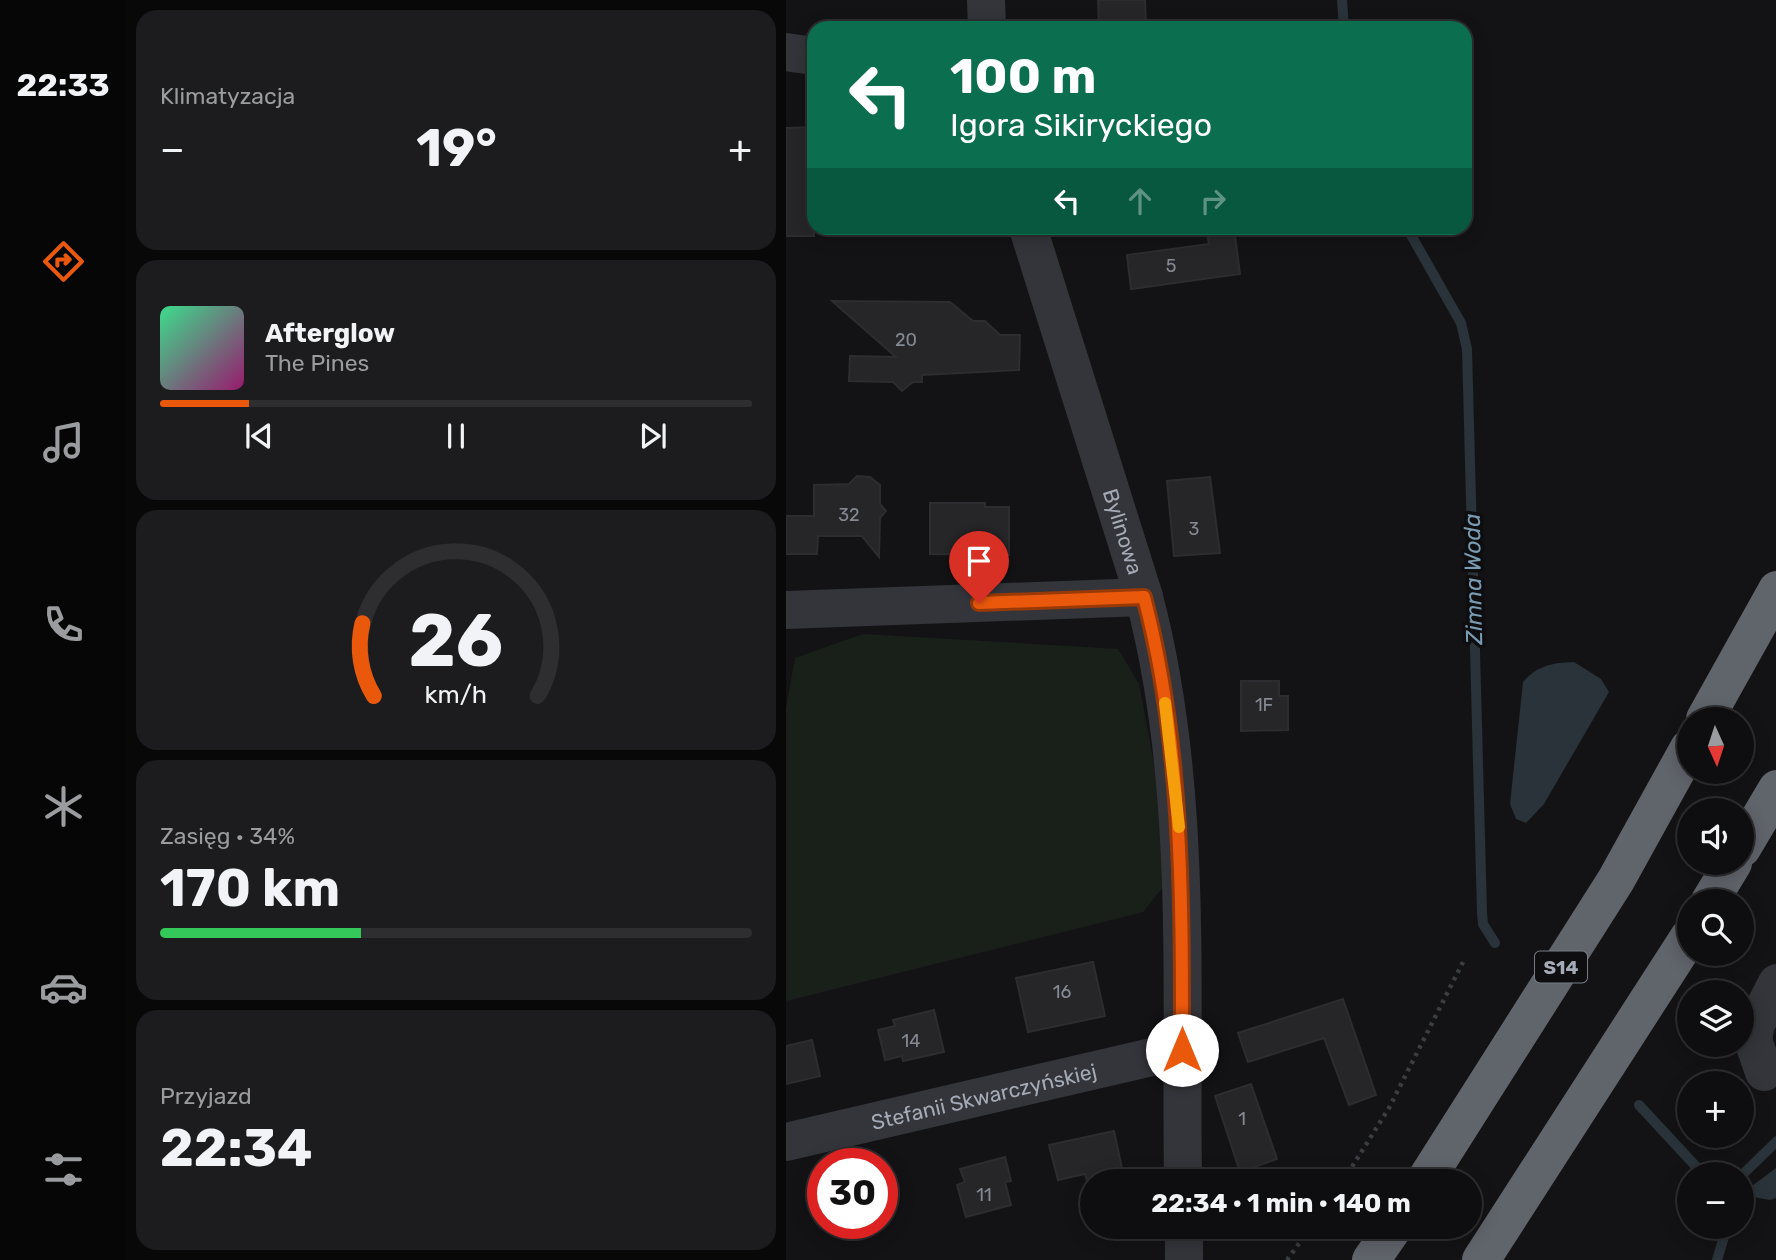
<!DOCTYPE html>
<html lang="pl">
<head>
<meta charset="utf-8">
<style>
  :root { --surface:#0e0e10; --page:#1c1c1e; --text:#f1f3f6; --muted:#9b9c9f; --line:#2e2e30; --accent:#ea580c }
  body { margin:0; font-family:Rubik,sans-serif; background:var(--page); color:var(--text); height:100vh; display:flex; flex-direction:column; font-size:26px; white-space:nowrap }
  * { box-sizing:border-box; margin:0 }
  p { font-size:23px; color:var(--muted) }
  .icon { flex:none; width:38px; height:38px; fill:none; stroke:currentColor; stroke-width:2; stroke-linecap:round; stroke-linejoin:round }
  .map { position:relative; flex:1; overflow:hidden }
  .drawer { display:flex; flex-direction:column; gap:10px; padding:10px; background:#080809; width:660px }
  .drawer>* { flex:none }
  .hud { position:absolute; left:21px; top:21px; width:665px; height:214px; border-radius:21px; box-shadow:0 4px 18px #0003,0 0 0 2px var(--line); background:#0b6e4f; color:#fff; overflow:hidden }
  .needle { width:46px; rotate:177deg }
  .tools { position:absolute; left:891px; top:707px; display:grid; gap:14px }
  .tools a { display:grid; place-items:center; width:77px; height:77px; border-radius:50%; background:var(--surface); box-shadow:0 4px 18px #0003,0 0 0 2px var(--line); font-size:35px }
  .speed { position:absolute; left:21px; top:1148px; display:flex; gap:14px; font-size:35px; font-weight:700; text-align:center }
  .speed>* { display:grid; place-content:center; width:91px; height:91px; border-radius:50%; background:var(--surface); box-shadow:0 4px 18px #0003,0 0 0 2px var(--line); line-height:1 }
  .speed .limit { border:10px solid #d22; background:#fff; color:#111 }
  .pin { position:absolute; display:grid; place-items:center; width:60px; height:60px; color:#fff; margin:-72px -30px; border-radius:50% 50% 50% 0; rotate:-45deg; box-shadow:0 0 7px #0007 }
  .pin .icon { rotate:45deg }
  .me { position:absolute; width:77px; margin:-38px; rotate:0deg; stroke-linejoin:round; filter:drop-shadow(0 0 5px #0008) }
  .turn { display:flex; align-items:center; gap:24px; height:147px; padding:0 28px; font-size:32px }
  .turn .icon { width:91px; height:91px; stroke-width:2.5 }
  .turn b { display:block; font-size:49px; line-height:60px }
  .lanes { display:flex; align-items:center; height:66px; padding:0 28px; background:#0003; justify-content:center; gap:35px; direction:ltr }
  .lanes .off { opacity:.35 }
  .big { font-size:52px; font-weight:700; line-height:1.1 }
  .drawer .card { flex:1; display:flex; flex-direction:column; justify-content:center; gap:10px; min-width:0; padding:0 24px; border-radius:21px; background:var(--page) }
  .drawer .dial { align-items:center; gap:0 }
  .dial svg { height:182px; overflow:visible; fill:none; stroke:var(--line); stroke-width:7; stroke-linecap:round; text-anchor:middle }
  .dial text { fill:var(--text); stroke:none }
  .song { display:flex; align-items:center; gap:21px }
  .cover { width:84px; height:84px; border-radius:10px; background:linear-gradient(135deg,hsl(150 70% 55%),hsl(320 70% 35%)) }
  .played { height:7px; border-radius:4px; background:linear-gradient(90deg,var(--accent) 15%,var(--line) 15%) }
  .keys { display:flex; justify-content:space-around; direction:ltr }
  .heat { display:flex; justify-content:space-between; align-items:center; font-size:38px; direction:ltr }
  .charge { height:10px; border-radius:5px; background:linear-gradient(90deg,#34c759 34%,var(--line) 0) }
  .trip { position:absolute; left:294px; top:1169px; width:402px; height:70px; border-radius:35px; background:var(--surface); box-shadow:0 4px 18px #0003,0 0 0 2px var(--line); font-weight:700; line-height:70px; text-align:center }
  main { display:flex; flex:1; min-height:0 }
  .menu { display:flex; flex-direction:column; width:126px; justify-content:space-around; align-items:center; background:#060606; color:var(--muted) }
  .menu .icon { width:49px; height:49px }
  .menu .active { color:var(--accent) }
  .menu b { font-size:32px; color:var(--text) }
  .map>svg:first-child { display:block }
  .green { fill:#19201a }
  .water { fill:#293339 }
  .lines { fill:none; stroke-linecap:round; stroke-linejoin:round }
  .stream { stroke:#293339; stroke-width:10 }
  .building { fill:#262629; stroke:#2d2d31; stroke-width:2 }
  .path { stroke:#3a3d41; stroke-width:4.5; stroke-dasharray:3.5 5; stroke-linecap:butt }
  .minor { stroke:#34353a; stroke-width:38 }
  .highway { stroke:#60646b; stroke-width:38 }
  .route-casing { stroke:#983908; stroke-width:18 }
  .route { stroke:#ea580c; stroke-width:12 }
  .slow { stroke:#f59e0b; stroke-width:12 }
  .labels { text-anchor:middle; dominant-baseline:central; stroke-width:7; stroke-linejoin:round; paint-order:stroke }
  .number-label { font-size:18px; fill:#848992 }
  .shield { fill:#0e0e10; stroke:#777c84; stroke-width:2 }
  .shield-label { font-size:19px; font-weight:bold; fill:#a4abb6 }
  .street-label { font-size:21px; fill:#a4abb6; stroke:#0e0e10 }
  .water-label { font-size:23px; font-style:italic; fill:#799cb3; stroke:#0e0e10 }
</style>
</head>
<body>
<main>
<nav class="menu">
<b>22:33</b>
<svg class="icon active" aria-label="directions" viewBox="0 0 24 24"><path d="M12 3l9 9-9 9-9-9zM9 14v-3h6M13 9l2 2-2 2"/></svg>
<svg class="icon" aria-label="music" viewBox="0 0 24 24"><path d="M9 18V5l10-2v13"/><circle cx="6" cy="18" r="3"/><circle cx="16" cy="16" r="3"/></svg>
<svg class="icon" aria-label="phone" viewBox="0 0 24 24"><path d="M5 4h4l2 5-3 2q2 4 5 5l2-3 5 2v4C11 20 4 13 5 4z"/></svg>
<svg class="icon" aria-label="climate" viewBox="0 0 24 24"><path d="M12 3v18M4 7l16 10M4 17L20 7"/></svg>
<svg class="icon" aria-label="car" viewBox="0 0 24 24"><path d="M5 17H2v-5l4-1 3-4h7l3 4 3 1v5h-3M9 17h6M6 11h13"/><circle cx="7" cy="17" r="2"/><circle cx="17" cy="17" r="2"/></svg>
<svg class="icon" aria-label="filters" viewBox="0 0 24 24"><path d="M4 7h16M4 17h16"/><circle cx="9" cy="7" r="2"/><circle cx="15" cy="17" r="2"/></svg>
</nav>
<section class="drawer">
<div class="card"><p>Klimatyzacja</p>
<div class="heat"><a>−</a><b class="big">19°</b><a>+</a></div>
</div>
<div class="card">
<div class="song"><i class="cover"></i><div><b>Afterglow</b><p>The Pines</p></div></div>
<div class="played"></div>
<div class="keys"><svg class="icon" aria-label="previous" viewBox="0 0 24 24"><path d="M18 5L8 12l10 7zM5 5v14"/></svg><svg class="icon" aria-label="pause" viewBox="0 0 24 24"><path d="M8 5v14M16 5v14"/></svg><svg class="icon" aria-label="next" viewBox="0 0 24 24"><path d="M6 5l10 7-10 7zM19 5v14"/></svg></div>
</div>
<div class="card dial"><svg viewBox="0 0 100 80">
<path d="M14 69A42 42 0 1 1 86 69"/>
<path d="M14 69A42 42 0 0 1 9 37" stroke="#ea580c"/>
<text x="50" y="56" font-size="32" font-weight="700">26</text>
<text x="50" y="72" font-size="11">km/h</text>
</svg></div>
<div class="card"><p>Zasięg · 34%</p><b class="big">170 km</b><div class="charge"></div></div>
<div class="card"><p>Przyjazd</p><b class="big">22:34</b></div>
</section>
<div class="map">
<svg width="991" height="1260" viewBox="0 0 991 1260">
  <rect width="100%" height="100%" fill="#131315"/>
  <!-- green -->
  <polygon class="green" points="77,634 332,649 353,684 381,833 377,887 357,912 0,1001 0,708 9,658"/>
  <!-- water -->
  <g class="water">
    <path d="M788,662L815,679L823,692L758,804L740,823L730,819L724,804L737,682C752,665 766,663 788,662Z"/>
    <polygon points="990,1168 990,1198 984,1200 967,1197 966,1186"/>
  </g>
  <g class="lines">
    <!-- stream -->
    <g class="stream">
      <polyline points="556,0 558,28"/>
      <polyline points="621,228 675,323 681,349 696,913 697,924 709,943"/>
      <polyline points="853,1105 917,1174"/>
      <polyline points="956,1175 991,1141"/>
      <polyline points="931,1260 941,1227"/>
    </g>
  </g>
  <!-- building -->
  <g class="building">
    <polygon points="312,0 359,0 360,28 313,28"/>
    <polygon points="28,127 28,236 0,236 0,128"/>
    <polygon points="420,228 448,228 454,274 345,289 341,255 423,244"/>
    <polygon points="46,301 164,302 187,321 199,321 214,335 234,335 233,370 136,375 136,382 127,382 116,391 107,382 63,381 64,356 110,357"/>
    <polygon points="71,476 84,477 94,485 94,504 100,511 94,518 93,557 76,536 32,536 31,554 0,554 0,516 28,516 28,485 63,484"/>
    <polygon points="424,477 434,553 388,556 381,481"/>
    <polygon points="144,503 199,503 199,507 223,507 223,555 144,554"/>
    <polygon points="455,681 493,681 493,696 502,696 502,730 455,731"/>
    <polygon points="307,962 319,1016 242,1032 230,978"/>
    <polygon points="557,999 590,1095 563,1105 538,1038 462,1062 452,1033"/>
    <polygon points="148,1010 158,1052 117,1061 116,1056 99,1060 92,1030 109,1026 107,1020"/>
    <polygon points="26,1040 34,1076 0,1084 0,1046"/>
    <polygon points="465,1084 491,1159 454,1172 429,1096"/>
    <polygon points="328,1131 337,1173 301,1181 299,1174 272,1180 263,1145"/>
    <polygon points="219,1157 225,1181 219,1182 225,1205 180,1217 171,1185 179,1182 174,1169"/>
  </g>
  <g class="lines">
    <!-- path -->
    <g class="path">
      <polyline points="557,1181 603,1108 678,960"/>
      <polyline points="501,1260 525,1227"/>
    </g>
    <!-- minor -->
    <g class="minor">
      <polyline points="200,0 201,28"/>
      <polyline points="0,52 28,56"/>
      <path id="s1" d="M242,228L358,597C408,787 394,986 397,1181"/>
      <polyline points="0,610 358,597"/>
      <polyline points="978,1072 967,1040 970,1024 991,983"/>
      <path id="s2" d="M0,1142L396,1050"/>
      <polyline points="398,1227 398,1260"/>
    </g>
    <!-- highway -->
    <g class="highway">
      <polyline points="919,719 991,590"/>
      <polyline points="956,848 991,789"/>
      <polyline points="924,901 947,863"/>
      <polyline points="639,1181 830,880 903,748"/>
      <polyline points="585,1260 608,1227"/>
      <polyline points="695,1260 903,937"/>
    </g>
  </g>
  <g class="lines">
    <defs>
      <path id="route" d="M193,603L358,597C397,745 396,898 396,1050"/>
    </defs>
    <!-- route casing -->
    <use href="#route" class="route-casing"/>
    <!-- route -->
    <use href="#route" class="route"/>
    <!-- slow -->
    <polyline class="slow" points="379,703 393,827"/>
  </g>
  <g class="labels">
    <!-- number labels -->
    <g class="number-label">
      <text x="385" y="266">5</text>
      <text x="120" y="340">20</text>
      <text x="63" y="515">32</text>
      <text x="408" y="529">3</text>
      <text x="478" y="705">1F</text>
      <text x="276" y="992">16</text>
      <text x="125" y="1041">14</text>
      <text x="456" y="1119">1</text>
      <text x="198" y="1195">11</text>
    </g>
    <!-- shield labels -->
    <rect class="shield" x="749" y="951.5" width="52" height="31" rx="5"/>
    <g class="shield-label">
      <text x="775" y="967">S14</text>
    </g>
    <!-- street labels -->
    <g class="street-label">
      <text stroke="none"><textPath href="#s1" startOffset="318">Bylinowa</textPath></text>
      <text stroke="none"><textPath href="#s2" startOffset="203">Stefanii Skwarczyńskiej</textPath></text>
    </g>
    <!-- water labels -->
    <g class="water-label">
      <text transform="translate(687 579) rotate(-91)">Zimna Woda</text>
    </g>
  </g>
</svg>
<div class="tools">
<a><svg class="needle" viewBox="-14 -14 28 28"><path d="M0-13l5 13h-10z" fill="#e53935"/><path d="M0 13l5-13h-10z" fill="#9b9c9f"/></svg></a>
<a><svg class="icon" aria-label="sound" viewBox="0 0 24 24"><path d="M4 9h4l5-4v14l-5-4H4zM17 9q2 3 0 6"/></svg></a>
<a><svg class="icon" aria-label="search" viewBox="0 0 24 24"><circle cx="10" cy="10" r="6"/><path d="M15 15l6 6"/></svg></a>
<a><svg class="icon" aria-label="layers" viewBox="0 0 24 24"><path d="M12 4l9 5-9 5-9-5zM3 14l9 5 9-5"/></svg></a>
<a>+</a>
<a>−</a>
</div>
<div class="speed"><div class="limit">30</div></div>
<div class="pin" style="left:193px;top:603px;background:#d93025"><svg class="icon" aria-label="arrive" viewBox="0 0 24 24"><path d="M6 21V4h12l-3 4 3 4H6"/></svg></div>
<svg class="me" style="left:396px;top:1050px" viewBox="-20 -20 40 40"><circle r="19" fill="#fff"/><path d="M0-13L10 11 0 6-10 11z" fill="#ea580c"/></svg>
<div class="trip">22:34 · 1 min · 140 m</div>
<div class="hud">
<div class="turn"><svg class="icon" aria-label="left" viewBox="0 0 24 24"><path d="M17 20v-9H6M10 6l-5 5 5 5"/></svg><div><b>100 m</b>Igora Sikiryckiego</div></div>
<div class="lanes"><svg class="icon" aria-label="left" viewBox="0 0 24 24"><path d="M17 20v-9H6M10 6l-5 5 5 5"/></svg><svg class="icon off" aria-label="ahead" viewBox="0 0 24 24"><path d="M12 20V5M6 11l6-6 6 6"/></svg><svg class="icon off" aria-label="right" viewBox="0 0 24 24"><path d="M7 20v-9h11M14 6l5 5-5 5"/></svg></div>
</div>
</div>
</main>
</body>
</html>
